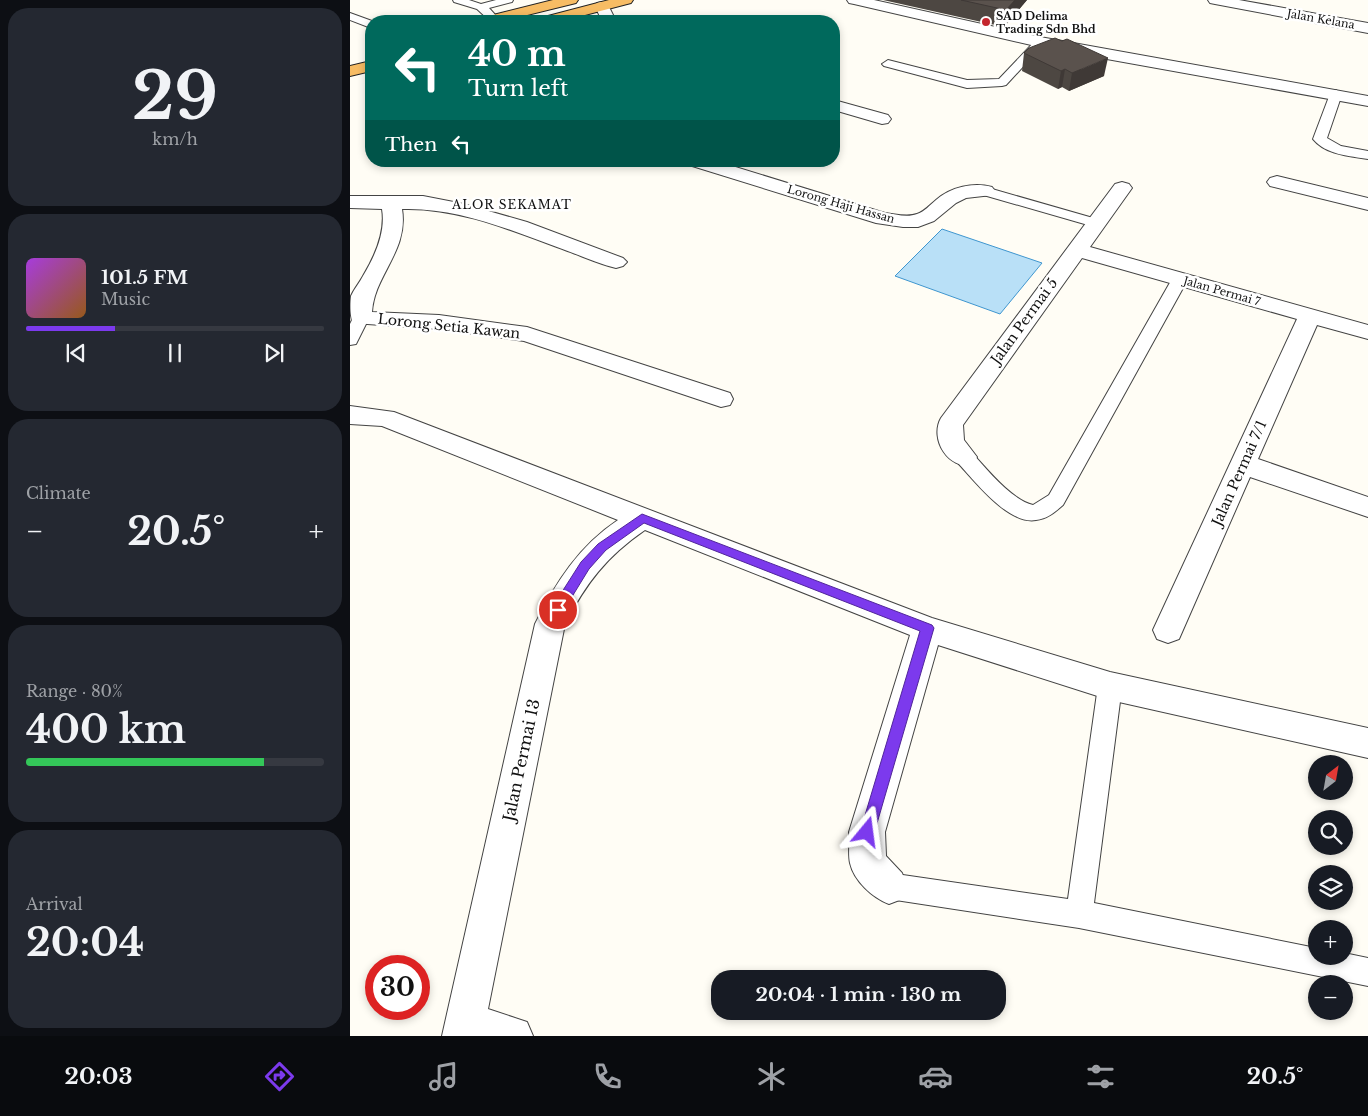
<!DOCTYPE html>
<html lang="en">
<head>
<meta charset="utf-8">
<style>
  :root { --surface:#171b24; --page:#242831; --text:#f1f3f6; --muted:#9ea1a6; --line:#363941; --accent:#7c3aed }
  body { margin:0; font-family:"Libre Baskerville",serif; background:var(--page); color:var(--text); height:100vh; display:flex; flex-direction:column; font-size:19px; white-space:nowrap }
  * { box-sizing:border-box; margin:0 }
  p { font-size:16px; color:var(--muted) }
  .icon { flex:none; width:28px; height:28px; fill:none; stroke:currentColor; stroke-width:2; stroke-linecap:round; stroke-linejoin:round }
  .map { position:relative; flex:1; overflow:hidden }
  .drawer { display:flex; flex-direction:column; gap:8px; padding:8px; background:#0d0f14; width:350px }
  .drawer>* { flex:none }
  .guide { position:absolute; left:15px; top:15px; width:475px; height:152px; border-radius:20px; box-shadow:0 2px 8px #0003; background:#00695c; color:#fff; overflow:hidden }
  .needle { width:32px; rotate:31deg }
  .fabs { position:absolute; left:958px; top:755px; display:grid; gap:10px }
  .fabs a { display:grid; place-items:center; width:45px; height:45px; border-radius:50%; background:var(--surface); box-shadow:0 2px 8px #0003; font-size:25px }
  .speed { position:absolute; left:15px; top:955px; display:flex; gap:10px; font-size:25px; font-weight:700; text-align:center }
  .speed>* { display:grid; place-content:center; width:65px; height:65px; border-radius:50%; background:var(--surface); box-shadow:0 2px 8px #0003; line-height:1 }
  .speed .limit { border:8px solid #d22; background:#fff; color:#111 }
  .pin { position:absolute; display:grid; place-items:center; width:42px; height:42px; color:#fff; margin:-21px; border:2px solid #fff; border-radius:50%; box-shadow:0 1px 5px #0007 }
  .me { position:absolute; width:55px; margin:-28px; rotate:16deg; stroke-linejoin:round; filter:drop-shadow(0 0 4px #0008) }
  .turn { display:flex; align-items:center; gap:18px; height:105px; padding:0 20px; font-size:22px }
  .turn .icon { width:65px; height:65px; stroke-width:2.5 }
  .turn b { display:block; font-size:35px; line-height:42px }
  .then { display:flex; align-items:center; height:48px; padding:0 20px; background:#0003; gap:10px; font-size:19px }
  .big { font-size:38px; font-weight:800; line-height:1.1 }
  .drawer .widget { flex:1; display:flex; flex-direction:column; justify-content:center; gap:8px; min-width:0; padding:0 18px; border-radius:20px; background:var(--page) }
  .drawer .dial { align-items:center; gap:0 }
  .dial b { font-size:65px; line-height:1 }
  .song { display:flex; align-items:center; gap:15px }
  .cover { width:60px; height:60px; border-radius:8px; background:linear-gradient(135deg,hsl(280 70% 55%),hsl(30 70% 35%)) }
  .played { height:5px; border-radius:2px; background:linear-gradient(90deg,var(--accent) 30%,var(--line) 30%) }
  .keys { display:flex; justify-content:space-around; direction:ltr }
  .heat { display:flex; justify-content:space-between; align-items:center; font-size:28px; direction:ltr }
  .charge { height:8px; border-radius:4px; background:linear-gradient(90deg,#34c759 80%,var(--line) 0) }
  .trip { position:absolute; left:361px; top:970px; width:295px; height:50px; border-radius:20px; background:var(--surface); box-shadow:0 2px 8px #0003; font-weight:800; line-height:50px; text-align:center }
  .tabs { display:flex; height:80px; justify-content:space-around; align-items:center; background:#090b0e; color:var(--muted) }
  .tabs .icon { width:35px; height:35px }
  .tabs .on { color:var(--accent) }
  .tabs b { font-size:22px; color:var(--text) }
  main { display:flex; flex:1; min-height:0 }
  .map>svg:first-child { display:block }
  .water { fill:#b9e0f7; stroke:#3f96cf }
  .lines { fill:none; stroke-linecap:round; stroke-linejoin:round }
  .service-casing { stroke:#444; stroke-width:2 }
  .minor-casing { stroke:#444; stroke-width:2 }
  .trunk-casing { stroke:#222; stroke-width:2 }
  .service { fill:#fff; fill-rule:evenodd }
  .minor { fill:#fff; fill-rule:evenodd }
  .trunk { fill:#f7bc64; fill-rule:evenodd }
  .wall { fill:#4d4742 }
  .shaded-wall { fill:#3f3936 }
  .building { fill:#5a524d; stroke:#3f3936 }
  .route { fill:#7c3aed; stroke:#51269a }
  .poi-dot { fill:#c4262e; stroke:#fff; stroke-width:2 }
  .labels { text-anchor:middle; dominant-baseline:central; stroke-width:5; stroke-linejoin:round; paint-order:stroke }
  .far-poi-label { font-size:11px; font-weight:bold; fill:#111; stroke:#fff; text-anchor:start }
  .far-street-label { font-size:11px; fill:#111; stroke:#fff }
  .far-neighbourhood-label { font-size:12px; letter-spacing:1px; fill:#111; stroke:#fff }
  .street-label { font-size:14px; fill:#111; stroke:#fff }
  .near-street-label { font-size:16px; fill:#111; stroke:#fff }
</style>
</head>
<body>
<main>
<section class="drawer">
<div class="widget dial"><b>29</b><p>km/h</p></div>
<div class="widget">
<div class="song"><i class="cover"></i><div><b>101.5 FM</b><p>Music</p></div></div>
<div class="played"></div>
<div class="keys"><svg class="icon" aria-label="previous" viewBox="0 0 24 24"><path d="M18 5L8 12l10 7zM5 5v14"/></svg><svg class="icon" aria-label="pause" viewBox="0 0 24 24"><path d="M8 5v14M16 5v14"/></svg><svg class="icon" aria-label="next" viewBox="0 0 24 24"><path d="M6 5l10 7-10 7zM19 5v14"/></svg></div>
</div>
<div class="widget"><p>Climate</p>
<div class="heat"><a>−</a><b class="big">20.5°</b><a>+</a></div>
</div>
<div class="widget"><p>Range · 80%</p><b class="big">400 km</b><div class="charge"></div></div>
<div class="widget"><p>Arrival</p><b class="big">20:04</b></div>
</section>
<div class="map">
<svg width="1018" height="1036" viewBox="0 0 1018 1036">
  <rect width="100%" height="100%" fill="#fffdf5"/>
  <!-- water -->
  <polygon class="water" points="592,229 692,263 650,314 545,276"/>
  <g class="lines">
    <defs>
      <g id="service">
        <polygon points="103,0 119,0 131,4 146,0 163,0 162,2 139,8 149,19 148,21 140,21 127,9 104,2"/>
        <polygon points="0,13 22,21 21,28 0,20"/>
        <polygon points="690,39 694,40 696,42 694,44 656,85 652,86 617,88 534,66 532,64 538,60 617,80 649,79 686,40"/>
        <path d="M986,90L992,94L977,138L991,146L1018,151V159C1000,156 976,155 963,139L980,94Z"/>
        <polygon points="635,187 750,220 752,223 750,226 745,227 630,194 628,191 630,188"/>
        <path d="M830,274L836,276L838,279L713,505C705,512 697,519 686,520C658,525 624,480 607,462L605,457L607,452L614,450L621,452C636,468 661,500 683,505L699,495L822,279L824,276Z"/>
        <polygon points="11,313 17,314 19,318 6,344 0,345 0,324 5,314"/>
        <polygon points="760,676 768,679 772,686 744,903 966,948 966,956 994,956 994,953 1018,958 1018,986 729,928 539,899 530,895 526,886 530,877 539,873 718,899 748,686 752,679"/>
      </g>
      <g id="minor">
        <polygon points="497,0 524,0 690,37 1018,96 1018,106 690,47 504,4 499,3"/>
        <polygon points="858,0 889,0 1018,23 1018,33 865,4 860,3"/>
        <polygon points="252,2 257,3 266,21 252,21 245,6 247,3"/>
        <polygon points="484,100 538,115 541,119 538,123 532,124 484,110"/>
        <path d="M337,161H366L535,213C545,214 557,218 567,214C574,212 580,205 586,200C601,187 623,182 642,187L645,191L642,195L616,198L606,203L584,221L568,227H553L526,223L339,165Z"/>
        <polygon points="927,176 1018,198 1018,210 920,186 917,182 920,178"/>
        <path d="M772,182L779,184L782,188L740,247L1018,325V339L967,325L908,459L1018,497V517L900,477L829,639L818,643L807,639L803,630L947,319L732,258L613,425L614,440L627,457L623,464C599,471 579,439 591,418L765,184Z"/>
        <path d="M0,196H73L114,204L177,222L273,258L277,262L273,266L266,268C249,264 232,256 215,250C163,231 108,207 52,209C59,251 24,275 22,312L89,315L177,327L380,393L383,399L380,405L371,407L174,341L89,329L3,323C0,317 0,304 1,296C4,289 10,282 13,276C25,256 36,232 32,209L0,208Z"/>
        <path d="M0,406L44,412L582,618L760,672L1018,728V758L760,700L588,645L535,832L536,856L552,873L557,886L552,899L539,904C523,898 504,881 500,863C498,854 500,842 499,832L560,635L295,530C256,557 236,583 215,624L138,1009L177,1022L183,1036H92L185,624C206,582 229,546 268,520L32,426L0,424Z"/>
      </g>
      <g id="trunk">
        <polygon points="203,0 228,0 226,3 153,21 128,21 131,18"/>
        <polygon points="259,0 283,0 281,3 212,21 197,21 195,19 198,16"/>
        <polygon points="21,61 21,71 0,76 0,66"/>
      </g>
    </defs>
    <!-- service casing -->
    <use href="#service" class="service-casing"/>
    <!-- minor casing -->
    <use href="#minor" class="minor-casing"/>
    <!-- trunk casing -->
    <use href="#trunk" class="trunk-casing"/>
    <!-- service -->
    <use href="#service" class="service"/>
    <!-- minor -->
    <use href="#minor" class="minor"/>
    <!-- trunk -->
    <use href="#trunk" class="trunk"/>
  </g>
  <!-- wall -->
  <g class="wall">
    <polygon points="533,0 677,0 654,27"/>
    <polygon points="674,53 754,76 719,91 712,87 708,89 672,71"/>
  </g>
  <!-- shaded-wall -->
  <g class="shaded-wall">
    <polygon points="665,0 677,0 654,27 656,10"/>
    <polygon points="758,58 754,76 719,91 722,73"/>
    <polygon points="715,69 712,87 708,89 711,71"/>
  </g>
  <!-- building -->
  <g class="building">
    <polygon points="611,0 665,0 656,10"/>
    <polygon points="705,38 712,41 717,39 758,58 722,73 715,69 711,71 674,53 679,48"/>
  </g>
  <!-- route -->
  <polygon class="route" points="292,514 582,625 584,628 523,837 517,839 512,837 510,832 570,631 294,523 256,550 239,569 212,613 203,613 201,610 203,606 231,562 248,544"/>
  <!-- markers -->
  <circle class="poi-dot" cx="636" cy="22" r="5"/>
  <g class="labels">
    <!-- far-poi labels -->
    <g class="far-poi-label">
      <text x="646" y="16">SAD Delima<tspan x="646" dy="13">Trading Sdn Bhd</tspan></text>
    </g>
    <!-- far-street labels -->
    <g class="far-street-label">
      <text transform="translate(971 19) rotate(10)">Jalan Kelana</text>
      <text transform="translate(491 204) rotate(16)">Lorong Haji Hassan</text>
      <text transform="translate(872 291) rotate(16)">Jalan Permai 7</text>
    </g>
    <!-- far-neighbourhood labels -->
    <g class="far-neighbourhood-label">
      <text x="162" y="204">ALOR SEKAMAT</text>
    </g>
    <!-- street labels -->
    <g class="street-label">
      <text transform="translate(674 321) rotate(-54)">Jalan Permai 5</text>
      <text transform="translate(99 326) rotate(6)">Lorong Setia Kawan</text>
      <text transform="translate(889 473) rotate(-66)">Jalan Permai 7/1</text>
    </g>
    <!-- near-street labels -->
    <g class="near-street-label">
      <text transform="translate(171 760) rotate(-78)">Jalan Permai 13</text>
    </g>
  </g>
</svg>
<div class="fabs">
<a><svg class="needle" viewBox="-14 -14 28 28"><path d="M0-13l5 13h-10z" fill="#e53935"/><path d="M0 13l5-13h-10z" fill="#9ea1a6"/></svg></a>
<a><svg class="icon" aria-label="search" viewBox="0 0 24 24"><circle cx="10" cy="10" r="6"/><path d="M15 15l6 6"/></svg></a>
<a><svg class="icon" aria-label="layers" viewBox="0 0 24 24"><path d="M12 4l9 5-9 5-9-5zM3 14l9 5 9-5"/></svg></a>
<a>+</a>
<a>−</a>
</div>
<div class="speed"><div class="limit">30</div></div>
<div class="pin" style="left:208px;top:610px;background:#d93025"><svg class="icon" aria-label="arrive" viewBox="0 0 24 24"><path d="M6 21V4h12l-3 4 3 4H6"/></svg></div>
<svg class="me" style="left:517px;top:832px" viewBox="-20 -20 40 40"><path d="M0-17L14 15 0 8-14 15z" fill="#7c3aed" stroke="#fff" stroke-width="4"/></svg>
<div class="trip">20:04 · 1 min · 130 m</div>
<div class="guide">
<div class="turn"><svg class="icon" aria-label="left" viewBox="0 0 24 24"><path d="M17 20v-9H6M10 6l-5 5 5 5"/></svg><div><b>40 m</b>Turn left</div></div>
<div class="then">Then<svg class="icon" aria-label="left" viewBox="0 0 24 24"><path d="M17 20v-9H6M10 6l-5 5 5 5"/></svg></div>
</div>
</div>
</main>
<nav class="tabs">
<b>20:03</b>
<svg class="icon on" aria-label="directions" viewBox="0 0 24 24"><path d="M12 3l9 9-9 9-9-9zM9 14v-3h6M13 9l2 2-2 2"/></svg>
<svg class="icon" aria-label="music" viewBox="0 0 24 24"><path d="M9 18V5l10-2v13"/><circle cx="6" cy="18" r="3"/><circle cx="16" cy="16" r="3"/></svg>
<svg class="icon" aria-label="phone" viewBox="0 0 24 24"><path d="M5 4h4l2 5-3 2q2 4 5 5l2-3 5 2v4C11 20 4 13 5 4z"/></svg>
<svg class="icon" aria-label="climate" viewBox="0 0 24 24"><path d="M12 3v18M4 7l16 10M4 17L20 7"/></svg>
<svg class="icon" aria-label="car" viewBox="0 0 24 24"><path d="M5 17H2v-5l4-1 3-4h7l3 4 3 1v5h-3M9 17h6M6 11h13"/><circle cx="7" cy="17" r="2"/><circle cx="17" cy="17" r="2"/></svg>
<svg class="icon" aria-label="filters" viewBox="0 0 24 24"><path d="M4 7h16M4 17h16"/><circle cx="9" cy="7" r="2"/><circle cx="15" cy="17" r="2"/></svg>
<b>20.5°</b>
</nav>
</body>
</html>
